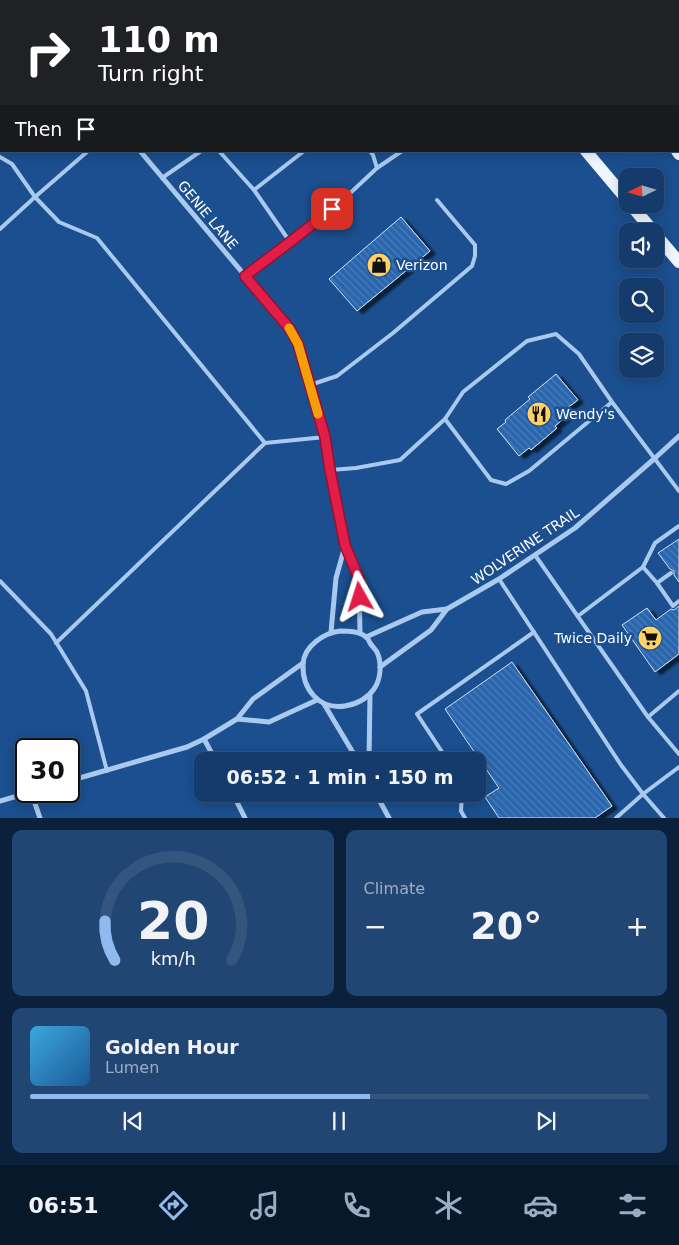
<!DOCTYPE html>
<html lang="en">
<head>
<meta charset="utf-8">
<style>
  :root { --surface:#143b6b; --page:#214673; --text:#f1f3f6; --muted:#9dadc1; --line:#33557e; --accent:#90b9f0 }
  body { margin:0; font-family:"DejaVu Sans",sans-serif; background:var(--page); color:var(--text); height:100vh; display:flex; flex-direction:column; font-size:19px; white-space:nowrap }
  * { box-sizing:border-box; margin:0 }
  p { font-size:16px; color:var(--muted) }
  .icon { flex:none; width:28px; height:28px; fill:none; stroke:currentColor; stroke-width:2; stroke-linecap:round; stroke-linejoin:round }
  .map { position:relative; height:818px; overflow:hidden }
  .side { display:flex; flex-direction:column; gap:12px; padding:12px; background:#0b203b; flex:1 }
  .side>* { flex:none }
  .guide { position:absolute; left:0px; top:0px; width:680px; height:152px; box-shadow:0 2px 12px #0003,0 0 0 1px var(--line); background:#202124; color:#fff; overflow:hidden }
  .needle { width:32px; rotate:265deg }
  .tools { position:absolute; left:619px; top:168px; display:grid; gap:10px }
  .tools a { display:grid; place-items:center; width:45px; height:45px; border-radius:10px; background:var(--surface); box-shadow:0 2px 12px #0003,0 0 0 1px var(--line); font-size:25px }
  .speed { position:absolute; left:15px; top:738px; display:flex; gap:10px; font-size:25px; font-weight:700; text-align:center }
  .speed>* { display:grid; place-content:center; width:65px; height:65px; border-radius:50%; background:var(--surface); box-shadow:0 2px 12px #0003,0 0 0 1px var(--line); line-height:1 }
  .speed .limit { border:2px solid #111; border-radius:8px; background:#fff; color:#111 }
  .pin { position:absolute; display:grid; place-items:center; width:42px; height:42px; color:#fff; margin:-21px; border-radius:10px; box-shadow:0 2px 8px #0006 }
  .me { position:absolute; width:55px; margin:-28px; rotate:354deg; stroke-linejoin:round; filter:drop-shadow(0 0 4px #0008) }
  .turn { display:flex; align-items:center; gap:18px; height:105px; padding:0 15px; font-size:22px }
  .turn .icon { width:65px; height:65px; stroke-width:2.5 }
  .turn b { display:block; font-size:35px; line-height:42px }
  .then { display:flex; align-items:center; height:48px; padding:0 15px; background:#0003; gap:10px; font-size:19px }
  .big { font-size:38px; font-weight:800; line-height:1.1 }
  .side .tile { flex:1; display:flex; flex-direction:column; justify-content:center; gap:8px; min-width:0; padding:0 18px; border-radius:10px; background:var(--page) }
  .side .dial { align-items:center; gap:0 }
  .dial svg { height:130px; overflow:visible; fill:none; stroke:var(--line); stroke-width:7; stroke-linecap:round; text-anchor:middle }
  .dial text { fill:var(--text); stroke:none }
  .song { display:flex; align-items:center; gap:15px }
  .cover { width:60px; height:60px; border-radius:8px; background:linear-gradient(135deg,hsl(200 70% 55%),hsl(210 70% 35%)) }
  .played { height:5px; border-radius:2px; background:linear-gradient(90deg,var(--accent) 55%,var(--line) 55%) }
  .keys { display:flex; justify-content:space-around; direction:ltr }
  .heat { display:flex; justify-content:space-between; align-items:center; font-size:28px; direction:ltr }
  .side .tiles { flex:1; display:grid; gap:12px; grid-template-columns:1fr 1fr }
  .tile:last-child { grid-column:span 2 }
  .trip { position:absolute; left:194px; top:752px; width:292px; height:50px; border-radius:10px; background:var(--surface); box-shadow:0 2px 12px #0003,0 0 0 1px var(--line); font-weight:800; line-height:50px; text-align:center }
  .menu { display:flex; height:80px; justify-content:space-around; align-items:center; background:#08182b; color:var(--muted) }
  .menu .icon { width:35px; height:35px }
  .menu .current { color:var(--accent) }
  .menu b { font-size:22px; color:var(--text) }
  .map>svg:first-child { display:block }
  .building { fill:url(#building-back-hatch); stroke:#cfe3fa; filter:url(#shadow) }
  .lines { fill:none; stroke-linecap:round; stroke-linejoin:round }
  .service { stroke:#a9c9ee; stroke-width:4 }
  .minor { stroke:#a9c9ee; stroke-width:5 }
  .primary { stroke:#f0f6ff; stroke-width:12 }
  .route-casing { stroke:#92132f; stroke-width:12 }
  .route { stroke:#e11d48; stroke-width:9 }
  .slow { stroke:#f59e0b; stroke-width:9 }
  .labels { text-anchor:middle; dominant-baseline:central; stroke-width:5; stroke-linejoin:round; paint-order:stroke }
  .street-label { font-size:14px; fill:#fff; stroke:#1b4f8f }
  .poi-label { font-size:14px; fill:#fff; stroke:#1b4f8f; text-anchor:start }
</style>
</head>
<body>
<div class="map">
<svg width="679" height="818" viewBox="0 0 679 818">
  <defs>
    <pattern id="building-back-hatch" width="6" height="6" patternUnits="userSpaceOnUse" patternTransform="scale(1.25)"><rect width="6" height="6" fill="#2a66ad"/><path d="M-1 5l2 2M0 0l6 6M5-1l2 2" fill="none" stroke="#4a7db9"/></pattern>
    <filter id="shadow"><feDropShadow dx="5.5" dy="3" stdDeviation="1" flood-color="#0009"/></filter>
  </defs>
  <rect width="100%" height="100%" fill="#1b4f8f"/>
  <!-- building -->
  <g class="building">
    <polygon points="401,217 430,251 357,311 329,279"/>
    <polygon points="556,374 578,400 563,411 567,416 555,426 557,428 531,450 529,448 519,456 497,429 506,422 505,420 530,399 528,397"/>
    <polygon points="679,539 679,582 674,575 674,571 670,569 658,553"/>
    <polygon points="679,606 679,654 655,672 622,625 647,608 656,620 671,609 674,610"/>
    <polygon points="512,662 612,806 595,818 499,818 485,797 499,788 445,709"/>
  </g>
  <g class="lines">
    <!-- service -->
    <g class="service">
      <polyline points="71,0 73,1"/>
      <polyline points="237,0 238,1"/>
      <polyline points="208,1 209,0"/>
      <polyline points="88,151 35,197 59,222 97,238 265,443"/>
      <polyline points="219,151 254,190"/>
      <polyline points="0,157 12,164 35,197 0,229"/>
      <polyline points="377,168 402,151"/>
      <polyline points="162,178 201,151"/>
      <polyline points="290,242 254,190 304,151"/>
      <polyline points="245,276 290,242 345,198 377,168 373,155 370,151"/>
      <polyline points="310,385 337,376 393,333 472,266 475,256 475,245 437,200"/>
      <polyline points="612,402 529,471 506,484 491,480 445,419 463,392 527,341 556,334 579,354 612,402 679,491"/>
      <polyline points="330,470 356,468 400,460 445,419"/>
      <polyline points="535,555 648,717 679,754"/>
      <polyline points="643,567 657,583 673,606 679,601"/>
      <polyline points="499,579 621,765 643,794 664,818"/>
      <polyline points="0,581 51,634 86,691 107,771"/>
      <polyline points="657,583 671,573"/>
      <polyline points="578,616 643,567 655,543 679,526"/>
      <polyline points="56,643 265,443 325,437"/>
      <polyline points="648,717 679,691"/>
      <polyline points="448,761 417,714 534,632"/>
      <polyline points="462,794 461,811 465,818"/>
      <polyline points="616,818 643,794 679,767"/>
    </g>
    <!-- minor -->
    <g class="minor">
      <polyline points="0,0 1,2"/>
      <polyline points="269,1 270,0"/>
      <polyline points="140,151 290,329 298,344 304,362 325,437 330,470 345,545 359,579 360,633"/>
      <path d="M340,631C348,631 359,631 366,637C368,638 369,641 370,643C372,646 375,649 377,652C382,663 381,679 374,689C367,699 357,704 345,706C319,710 302,689 303,664C304,646 324,633 340,631Z"/>
      <polyline points="331,632 336,578 345,546"/>
      <polyline points="366,637 422,612 447,609 499,579 575,528 654,459 679,436"/>
      <polyline points="380,667 431,630 447,609"/>
      <polyline points="324,704 358,761"/>
      <polyline points="237,719 269,722 317,700"/>
      <polyline points="204,739 216,761"/>
      <polyline points="369,761 370,694"/>
      <polyline points="69,781 187,747 204,739 237,719 253,699 303,663"/>
      <polyline points="31,792 40,818"/>
      <polyline points="233,794 245,818"/>
      <polyline points="376,794 389,818"/>
      <polyline points="0,801 34,791"/>
    </g>
    <!-- primary -->
    <g class="primary">
      <polyline points="459,0 460,1"/>
      <polyline points="549,0 550,1"/>
      <polyline points="586,151 628,201"/>
      <polyline points="677,151 679,154"/>
      <polyline points="630,204 653,231"/>
      <polyline points="655,234 679,262"/>
    </g>
  </g>
  <g class="lines">
    <defs>
      <polyline id="route" points="332,209 290,242 245,276 290,329 298,344 325,437 330,470 345,545 359,579 360,597"/>
    </defs>
    <!-- route casing -->
    <use href="#route" class="route-casing"/>
    <!-- route -->
    <use href="#route" class="route"/>
    <!-- slow -->
    <polyline class="slow" points="289,328 298,344 318,414"/>
  </g>
  <!-- icons -->
  <defs>
    <symbol id="shop-disc" viewBox="-11 -11 22 22"><circle r="9.5" fill="#ffd166" stroke="#1b4f8f"/><path d="M-5-2.5h2.3a2.7 3.5 0 0 1 5.4 0H5L5.5 6h-11ZM-1.5-2.5h3a1.5 2.3 0 0 0-3 0Z" fill="#111"/></symbol>
    <symbol id="restaurant-disc" viewBox="-11 -11 22 22"><circle r="9.5" fill="#ffd166" stroke="#1b4f8f"/><path d="M-5-6h1v4h1v-4h1v4h1v-4h1v5L-1.5 .5V6h-2V.5L-5-1ZM5-6V6H3V1.5H1.5Q1.5-4 5-6Z" fill="#111"/></symbol>
    <symbol id="supermarket-disc" viewBox="-11 -11 22 22"><circle r="9.5" fill="#ffd166" stroke="#1b4f8f"/><path d="M-6-5.5h2.5l.6 2H6L4.5 2H-2.5L-4.4-4H-6ZM-1.5 3.2a1.3 1.3 0 1 0 .1 0ZM3 3.2a1.3 1.3 0 1 0 .1 0Z" fill="#111"/></symbol>
  </defs>
  <g fill-rule="evenodd">
    <use href="#shop-disc" x="365" y="251" width="28" height="28"/>
    <use href="#restaurant-disc" x="525" y="400" width="28" height="28"/>
    <use href="#supermarket-disc" x="636" y="624" width="28" height="28"/>
  </g>
  <g class="labels">
    <!-- street labels -->
    <g class="street-label">
      <text transform="translate(208 215) rotate(50)">GENIE LANE</text>
      <text transform="translate(525 546) rotate(-34)">WOLVERINE TRAIL</text>
    </g>
    <!-- poi labels -->
    <g class="poi-label">
      <text x="396" y="265">Verizon</text>
      <text x="556" y="414">Wendy's</text>
      <text x="632" y="638" text-anchor="end">Twice Daily</text>
    </g>
  </g>
</svg>
<div class="tools">
<a><svg class="needle" viewBox="-14 -14 28 28"><path d="M0-13l5 13h-10z" fill="#e53935"/><path d="M0 13l5-13h-10z" fill="#9dadc1"/></svg></a>
<a><svg class="icon" aria-label="sound" viewBox="0 0 24 24"><path d="M4 9h4l5-4v14l-5-4H4zM17 9q2 3 0 6"/></svg></a>
<a><svg class="icon" aria-label="search" viewBox="0 0 24 24"><circle cx="10" cy="10" r="6"/><path d="M15 15l6 6"/></svg></a>
<a><svg class="icon" aria-label="layers" viewBox="0 0 24 24"><path d="M12 4l9 5-9 5-9-5zM3 14l9 5 9-5"/></svg></a>
</div>
<div class="speed"><div class="limit">30</div></div>
<div class="pin" style="left:332px;top:209px;background:#d93025"><svg class="icon" aria-label="arrive" viewBox="0 0 24 24"><path d="M6 21V4h12l-3 4 3 4H6"/></svg></div>
<svg class="me" style="left:360px;top:597px" viewBox="-20 -20 40 40"><path d="M0-17L14 15 0 8-14 15z" fill="#e11d48" stroke="#fff" stroke-width="4"/></svg>
<div class="trip">06:52 · 1 min · 150 m</div>
<div class="guide">
<div class="turn"><svg class="icon" aria-label="right" viewBox="0 0 24 24"><path d="M7 20v-9h11M14 6l5 5-5 5"/></svg><div><b>110 m</b>Turn right</div></div>
<div class="then">Then<svg class="icon" aria-label="arrive" viewBox="0 0 24 24"><path d="M6 21V4h12l-3 4 3 4H6"/></svg></div>
</div>
</div>
<section class="side">
<div class="tiles">
<div class="tile dial"><svg viewBox="0 0 100 80">
<path d="M14 69A42 42 0 1 1 86 69"/>
<path d="M14 69A42 42 0 0 1 8 45" stroke="#90b9f0"/>
<text x="50" y="56" font-size="32" font-weight="700">20</text>
<text x="50" y="72" font-size="11">km/h</text>
</svg></div>
<div class="tile"><p>Climate</p>
<div class="heat"><a>−</a><b class="big">20°</b><a>+</a></div>
</div>
<div class="tile">
<div class="song"><i class="cover"></i><div><b>Golden Hour</b><p>Lumen</p></div></div>
<div class="played"></div>
<div class="keys"><svg class="icon" aria-label="previous" viewBox="0 0 24 24"><path d="M18 5L8 12l10 7zM5 5v14"/></svg><svg class="icon" aria-label="pause" viewBox="0 0 24 24"><path d="M8 5v14M16 5v14"/></svg><svg class="icon" aria-label="next" viewBox="0 0 24 24"><path d="M6 5l10 7-10 7zM19 5v14"/></svg></div>
</div>
</div>
</section>
<nav class="menu">
<b>06:51</b>
<svg class="icon current" aria-label="directions" viewBox="0 0 24 24"><path d="M12 3l9 9-9 9-9-9zM9 14v-3h6M13 9l2 2-2 2"/></svg>
<svg class="icon" aria-label="music" viewBox="0 0 24 24"><path d="M9 18V5l10-2v13"/><circle cx="6" cy="18" r="3"/><circle cx="16" cy="16" r="3"/></svg>
<svg class="icon" aria-label="phone" viewBox="0 0 24 24"><path d="M5 4h4l2 5-3 2q2 4 5 5l2-3 5 2v4C11 20 4 13 5 4z"/></svg>
<svg class="icon" aria-label="climate" viewBox="0 0 24 24"><path d="M12 3v18M4 7l16 10M4 17L20 7"/></svg>
<svg class="icon" aria-label="car" viewBox="0 0 24 24"><path d="M5 17H2v-5l4-1 3-4h7l3 4 3 1v5h-3M9 17h6M6 11h13"/><circle cx="7" cy="17" r="2"/><circle cx="17" cy="17" r="2"/></svg>
<svg class="icon" aria-label="filters" viewBox="0 0 24 24"><path d="M4 7h16M4 17h16"/><circle cx="9" cy="7" r="2"/><circle cx="15" cy="17" r="2"/></svg>
</nav>
</body>
</html>
